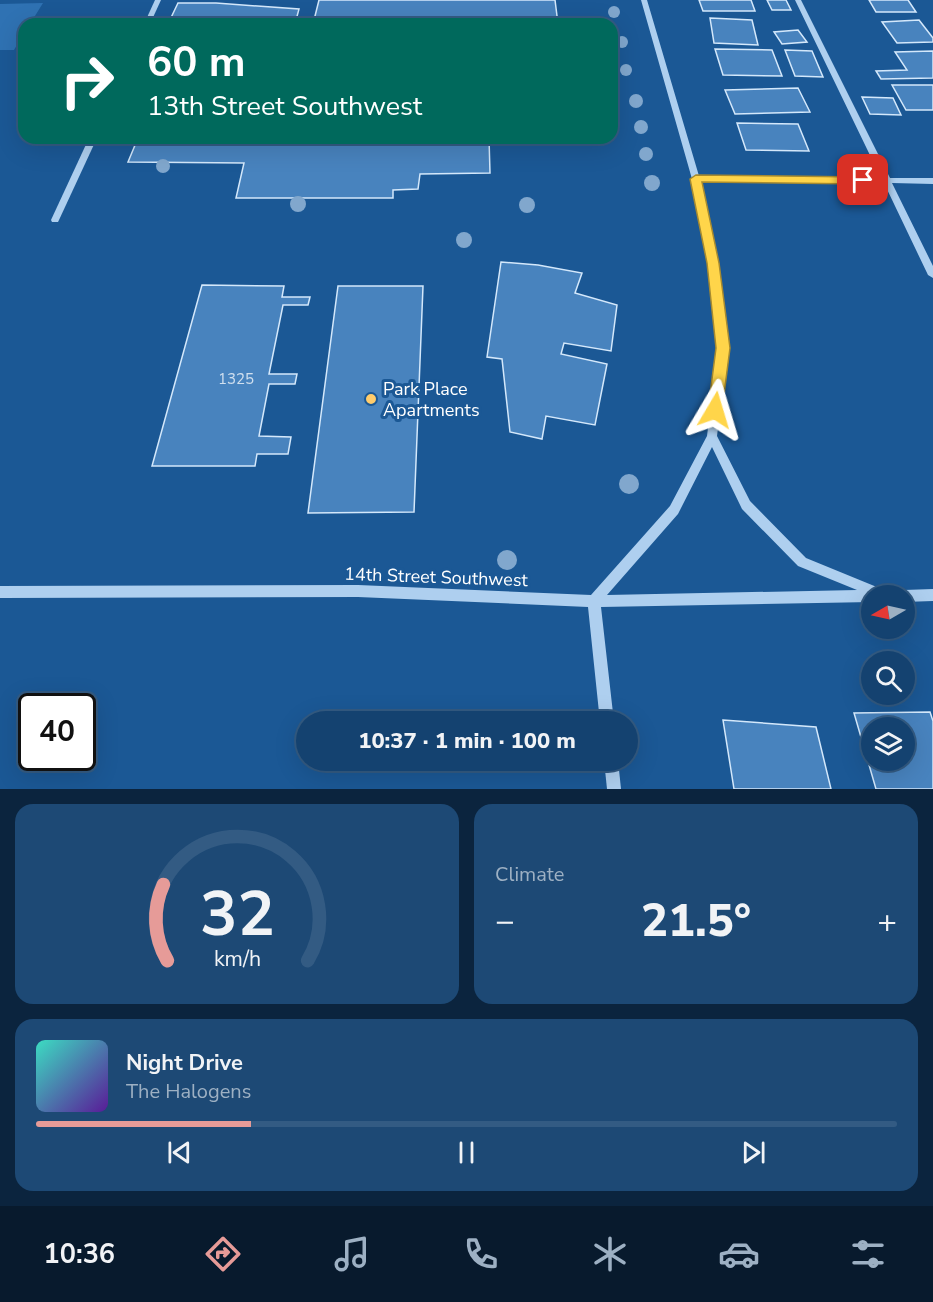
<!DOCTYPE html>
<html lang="en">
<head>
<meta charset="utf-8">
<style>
  :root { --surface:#144270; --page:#1d4975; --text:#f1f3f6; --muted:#9db0c3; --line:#335b83; --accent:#e69b98 }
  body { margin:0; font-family:"Nunito Sans",sans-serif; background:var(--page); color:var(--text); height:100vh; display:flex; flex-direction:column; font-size:22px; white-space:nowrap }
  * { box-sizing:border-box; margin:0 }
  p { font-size:20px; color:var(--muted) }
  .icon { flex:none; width:33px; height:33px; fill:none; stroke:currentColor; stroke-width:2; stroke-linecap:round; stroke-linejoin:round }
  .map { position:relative; height:789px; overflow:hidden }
  .side { display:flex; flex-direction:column; gap:15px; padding:15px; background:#0b243e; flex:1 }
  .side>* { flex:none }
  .banner { position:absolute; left:18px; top:18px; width:600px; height:126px; border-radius:18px; box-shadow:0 6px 24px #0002,0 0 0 2px var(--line); background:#00695c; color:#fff; overflow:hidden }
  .needle { width:39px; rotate:261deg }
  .tools { position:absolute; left:861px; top:585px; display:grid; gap:12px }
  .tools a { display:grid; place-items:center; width:54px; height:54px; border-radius:50%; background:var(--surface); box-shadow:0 6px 24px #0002,0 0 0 2px var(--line); font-size:30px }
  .speed { position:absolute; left:18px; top:693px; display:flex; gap:12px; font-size:30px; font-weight:700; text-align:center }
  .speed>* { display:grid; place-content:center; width:78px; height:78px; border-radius:50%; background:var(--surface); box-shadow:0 6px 24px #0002,0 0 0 2px var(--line); line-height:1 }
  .speed .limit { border:3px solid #111; border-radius:9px; background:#fff; color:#111 }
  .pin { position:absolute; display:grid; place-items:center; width:51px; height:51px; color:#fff; margin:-26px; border-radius:12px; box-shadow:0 3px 9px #0006 }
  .me { position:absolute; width:66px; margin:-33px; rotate:7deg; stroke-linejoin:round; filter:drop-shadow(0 0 4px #0008) }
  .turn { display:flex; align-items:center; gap:21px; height:126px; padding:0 30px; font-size:27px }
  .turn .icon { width:78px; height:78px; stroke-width:2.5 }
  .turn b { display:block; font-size:42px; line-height:51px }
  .big { font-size:45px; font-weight:800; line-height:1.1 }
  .side .card { flex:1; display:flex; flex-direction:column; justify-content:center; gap:9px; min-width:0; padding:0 21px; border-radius:18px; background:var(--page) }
  .side .dial { align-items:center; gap:0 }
  .dial svg { height:156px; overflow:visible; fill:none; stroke:var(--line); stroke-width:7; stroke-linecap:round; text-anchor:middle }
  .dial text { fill:var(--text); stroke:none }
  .song { display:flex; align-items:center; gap:18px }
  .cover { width:72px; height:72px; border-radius:9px; background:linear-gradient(135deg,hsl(170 70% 55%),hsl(270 70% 35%)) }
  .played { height:6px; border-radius:3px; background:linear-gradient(90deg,var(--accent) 25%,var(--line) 25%) }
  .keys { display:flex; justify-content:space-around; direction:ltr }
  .heat { display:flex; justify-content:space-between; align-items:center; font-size:33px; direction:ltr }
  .side .tiles { flex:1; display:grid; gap:15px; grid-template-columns:1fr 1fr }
  .card:last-child { grid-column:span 2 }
  .trip { position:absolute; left:296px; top:711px; width:342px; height:60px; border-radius:30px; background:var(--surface); box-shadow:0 6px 24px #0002,0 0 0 2px var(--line); font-weight:800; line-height:60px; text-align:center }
  .dock { display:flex; height:96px; justify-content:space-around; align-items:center; background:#081a2d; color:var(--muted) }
  .dock .icon { width:42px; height:42px }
  .dock .active { color:var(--accent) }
  .dock b { font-size:27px; color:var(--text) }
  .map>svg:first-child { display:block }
  .green { fill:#2f72b3 }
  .building { fill:#4883be; stroke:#d4e8fb; stroke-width:1.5; fill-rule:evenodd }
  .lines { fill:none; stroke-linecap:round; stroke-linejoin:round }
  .minor { fill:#aecfef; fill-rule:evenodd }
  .tree { fill:#81a7cd }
  .route { fill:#ffd54a; stroke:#a68a30; stroke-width:1.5 }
  .poi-dot { fill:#ffcc6c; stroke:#1b5895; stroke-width:2 }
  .labels { text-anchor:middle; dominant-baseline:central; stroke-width:6; stroke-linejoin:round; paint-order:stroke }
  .number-label { font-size:15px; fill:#d1e0ef }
  .poi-label { font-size:18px; fill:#fff; stroke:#1b5895; text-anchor:start }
  .street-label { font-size:18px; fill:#fff; stroke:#1b5895 }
</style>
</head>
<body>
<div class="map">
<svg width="933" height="789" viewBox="0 0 933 789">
  <rect width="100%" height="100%" fill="#1b5895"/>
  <!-- green -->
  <polygon class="green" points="43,3 30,24 24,24 24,33 14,50 0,50 0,4"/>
  <!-- building -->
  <g class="building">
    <polygon points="319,0 555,0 558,24 313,24"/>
    <polygon points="699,0 751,0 755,11 703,11"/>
    <polygon points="767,0 786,0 791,10 772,10"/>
    <polygon points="869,0 908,0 916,12 876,12"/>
    <polygon points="178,3 216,3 299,9 295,24 168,24"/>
    <polygon points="710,18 752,20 758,45 714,43"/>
    <polygon points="919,20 933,38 933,42 897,43 882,22"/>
    <polygon points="798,30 807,42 782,44 774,32"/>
    <polygon points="715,49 772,50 782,76 723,75"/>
    <polygon points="785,50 812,51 823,77 795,76"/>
    <polygon points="933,51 933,78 881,79 876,71 907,70 895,52"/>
    <polygon points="892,85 933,85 933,110 906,110"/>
    <polygon points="798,88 810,112 735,114 725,90"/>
    <polygon points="862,97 893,98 901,115 870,114"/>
    <polygon points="737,123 798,124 809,151 746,150"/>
    <polygon points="138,138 489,138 490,173 420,174 418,189 393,190 393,198 236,198 244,163 128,162"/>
    <polygon points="501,262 538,265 582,273 575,293 617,305 611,351 564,343 561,354 607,364 595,425 546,416 542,439 510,432 502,359 487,357"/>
    <polygon points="202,285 284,286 282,297 310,297 308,305 283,305 269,374 297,374 295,384 269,384 259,436 291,437 288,454 257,454 255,466 152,466"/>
    <polygon points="338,286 423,286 414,512 308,513"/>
    <path d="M930,712L933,721V789H876L854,713ZM872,728H904V760H872Z"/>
    <polygon points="723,720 816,727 831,789 734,789"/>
  </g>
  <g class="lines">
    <!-- minor -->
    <g class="minor">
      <polygon points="155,0 161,0 150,24 144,24"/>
      <path d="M641,0H647L699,176L881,178L795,0H801L890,178H933V184L892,183L933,266V278L928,275L884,183L701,182L718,263L728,348L717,436L750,501L806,558L889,592L891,596H872V602L601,607L614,722H600L588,607L358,597L0,598V586L358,585L591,595L670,506L707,436L718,348L708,263L692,179ZM712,447L742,509L798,566L857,590L607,595L678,514Z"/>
      <polygon points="89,138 97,138 59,220 58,222 52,222 51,220"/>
      <polygon points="933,589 933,601 904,602 904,596 898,596 900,592 904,590"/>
      <polygon points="604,760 618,760 621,789 607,789"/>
    </g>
  </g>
  <!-- trees -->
  <g class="tree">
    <circle cx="614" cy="12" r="6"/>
    <circle cx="622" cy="42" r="6"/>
    <circle cx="626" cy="70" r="6"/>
    <circle cx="636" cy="101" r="7"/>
    <circle cx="641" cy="127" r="7"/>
    <circle cx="646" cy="154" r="7"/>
    <circle cx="163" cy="166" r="7"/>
    <circle cx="652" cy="183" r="8"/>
    <circle cx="298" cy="204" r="8"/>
    <circle cx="527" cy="205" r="8"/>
    <circle cx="464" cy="240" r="8"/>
    <circle cx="629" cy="484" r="10"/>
    <circle cx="507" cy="560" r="10"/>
  </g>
  <!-- route -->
  <polygon class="route" points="696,175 863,177 868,180 863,184 702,182 719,263 730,348 722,410 715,415 708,410 716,348 707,263 690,179"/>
  <!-- markers -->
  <circle class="poi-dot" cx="371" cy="399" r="6"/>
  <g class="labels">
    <!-- number labels -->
    <g class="number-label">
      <text x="236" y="379">1325</text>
    </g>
    <!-- poi labels -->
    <g class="poi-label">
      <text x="383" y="389">Park Place<tspan x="383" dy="21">Apartments</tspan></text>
    </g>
    <!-- street labels -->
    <g class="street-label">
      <text transform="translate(436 577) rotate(2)">14th Street Southwest</text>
    </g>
  </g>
</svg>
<div class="tools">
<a><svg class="needle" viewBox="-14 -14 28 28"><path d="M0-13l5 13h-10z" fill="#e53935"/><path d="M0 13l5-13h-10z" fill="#9db0c3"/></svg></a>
<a><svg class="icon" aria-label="search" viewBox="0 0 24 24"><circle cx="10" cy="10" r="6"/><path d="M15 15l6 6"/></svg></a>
<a><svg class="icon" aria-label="layers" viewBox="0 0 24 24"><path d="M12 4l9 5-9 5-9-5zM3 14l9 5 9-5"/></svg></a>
</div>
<div class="speed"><div class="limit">40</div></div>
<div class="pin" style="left:863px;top:180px;background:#d93025"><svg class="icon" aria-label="arrive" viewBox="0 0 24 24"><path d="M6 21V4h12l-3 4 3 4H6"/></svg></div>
<svg class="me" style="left:715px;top:410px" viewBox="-20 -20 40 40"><path d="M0-17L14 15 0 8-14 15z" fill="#ffd54a" stroke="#fff" stroke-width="4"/></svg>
<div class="trip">10:37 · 1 min · 100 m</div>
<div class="banner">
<div class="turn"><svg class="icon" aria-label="right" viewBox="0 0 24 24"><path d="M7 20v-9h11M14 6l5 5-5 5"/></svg><div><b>60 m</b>13th Street Southwest</div></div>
</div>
</div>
<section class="side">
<div class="tiles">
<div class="card dial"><svg viewBox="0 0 100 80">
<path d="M14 69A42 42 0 1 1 86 69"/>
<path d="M14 69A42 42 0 0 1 12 30" stroke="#e69b98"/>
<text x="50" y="56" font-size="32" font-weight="700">32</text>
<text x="50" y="72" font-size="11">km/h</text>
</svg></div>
<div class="card"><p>Climate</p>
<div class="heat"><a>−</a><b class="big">21.5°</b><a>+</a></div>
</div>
<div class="card">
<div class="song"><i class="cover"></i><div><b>Night Drive</b><p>The Halogens</p></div></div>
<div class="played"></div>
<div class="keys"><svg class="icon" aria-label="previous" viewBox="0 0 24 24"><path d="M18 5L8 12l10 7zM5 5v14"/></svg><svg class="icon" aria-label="pause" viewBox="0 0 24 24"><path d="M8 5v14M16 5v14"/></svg><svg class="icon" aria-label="next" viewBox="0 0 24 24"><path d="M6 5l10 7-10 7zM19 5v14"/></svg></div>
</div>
</div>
</section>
<nav class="dock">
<b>10:36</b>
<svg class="icon active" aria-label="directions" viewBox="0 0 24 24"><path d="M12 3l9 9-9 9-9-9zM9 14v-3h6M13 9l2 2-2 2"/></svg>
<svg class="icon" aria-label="music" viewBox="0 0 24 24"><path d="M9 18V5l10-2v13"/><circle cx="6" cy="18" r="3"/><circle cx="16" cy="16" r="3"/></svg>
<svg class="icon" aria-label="phone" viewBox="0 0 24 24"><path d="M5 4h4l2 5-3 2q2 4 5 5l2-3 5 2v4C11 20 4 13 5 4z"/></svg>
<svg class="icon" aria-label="climate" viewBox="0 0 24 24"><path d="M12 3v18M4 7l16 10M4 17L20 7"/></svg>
<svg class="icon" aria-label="car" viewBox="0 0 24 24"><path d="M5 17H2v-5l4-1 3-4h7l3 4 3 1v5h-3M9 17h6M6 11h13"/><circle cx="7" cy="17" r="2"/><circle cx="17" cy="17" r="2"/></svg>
<svg class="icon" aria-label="filters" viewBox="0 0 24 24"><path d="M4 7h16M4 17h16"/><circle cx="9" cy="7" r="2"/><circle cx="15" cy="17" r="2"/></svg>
</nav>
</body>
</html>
